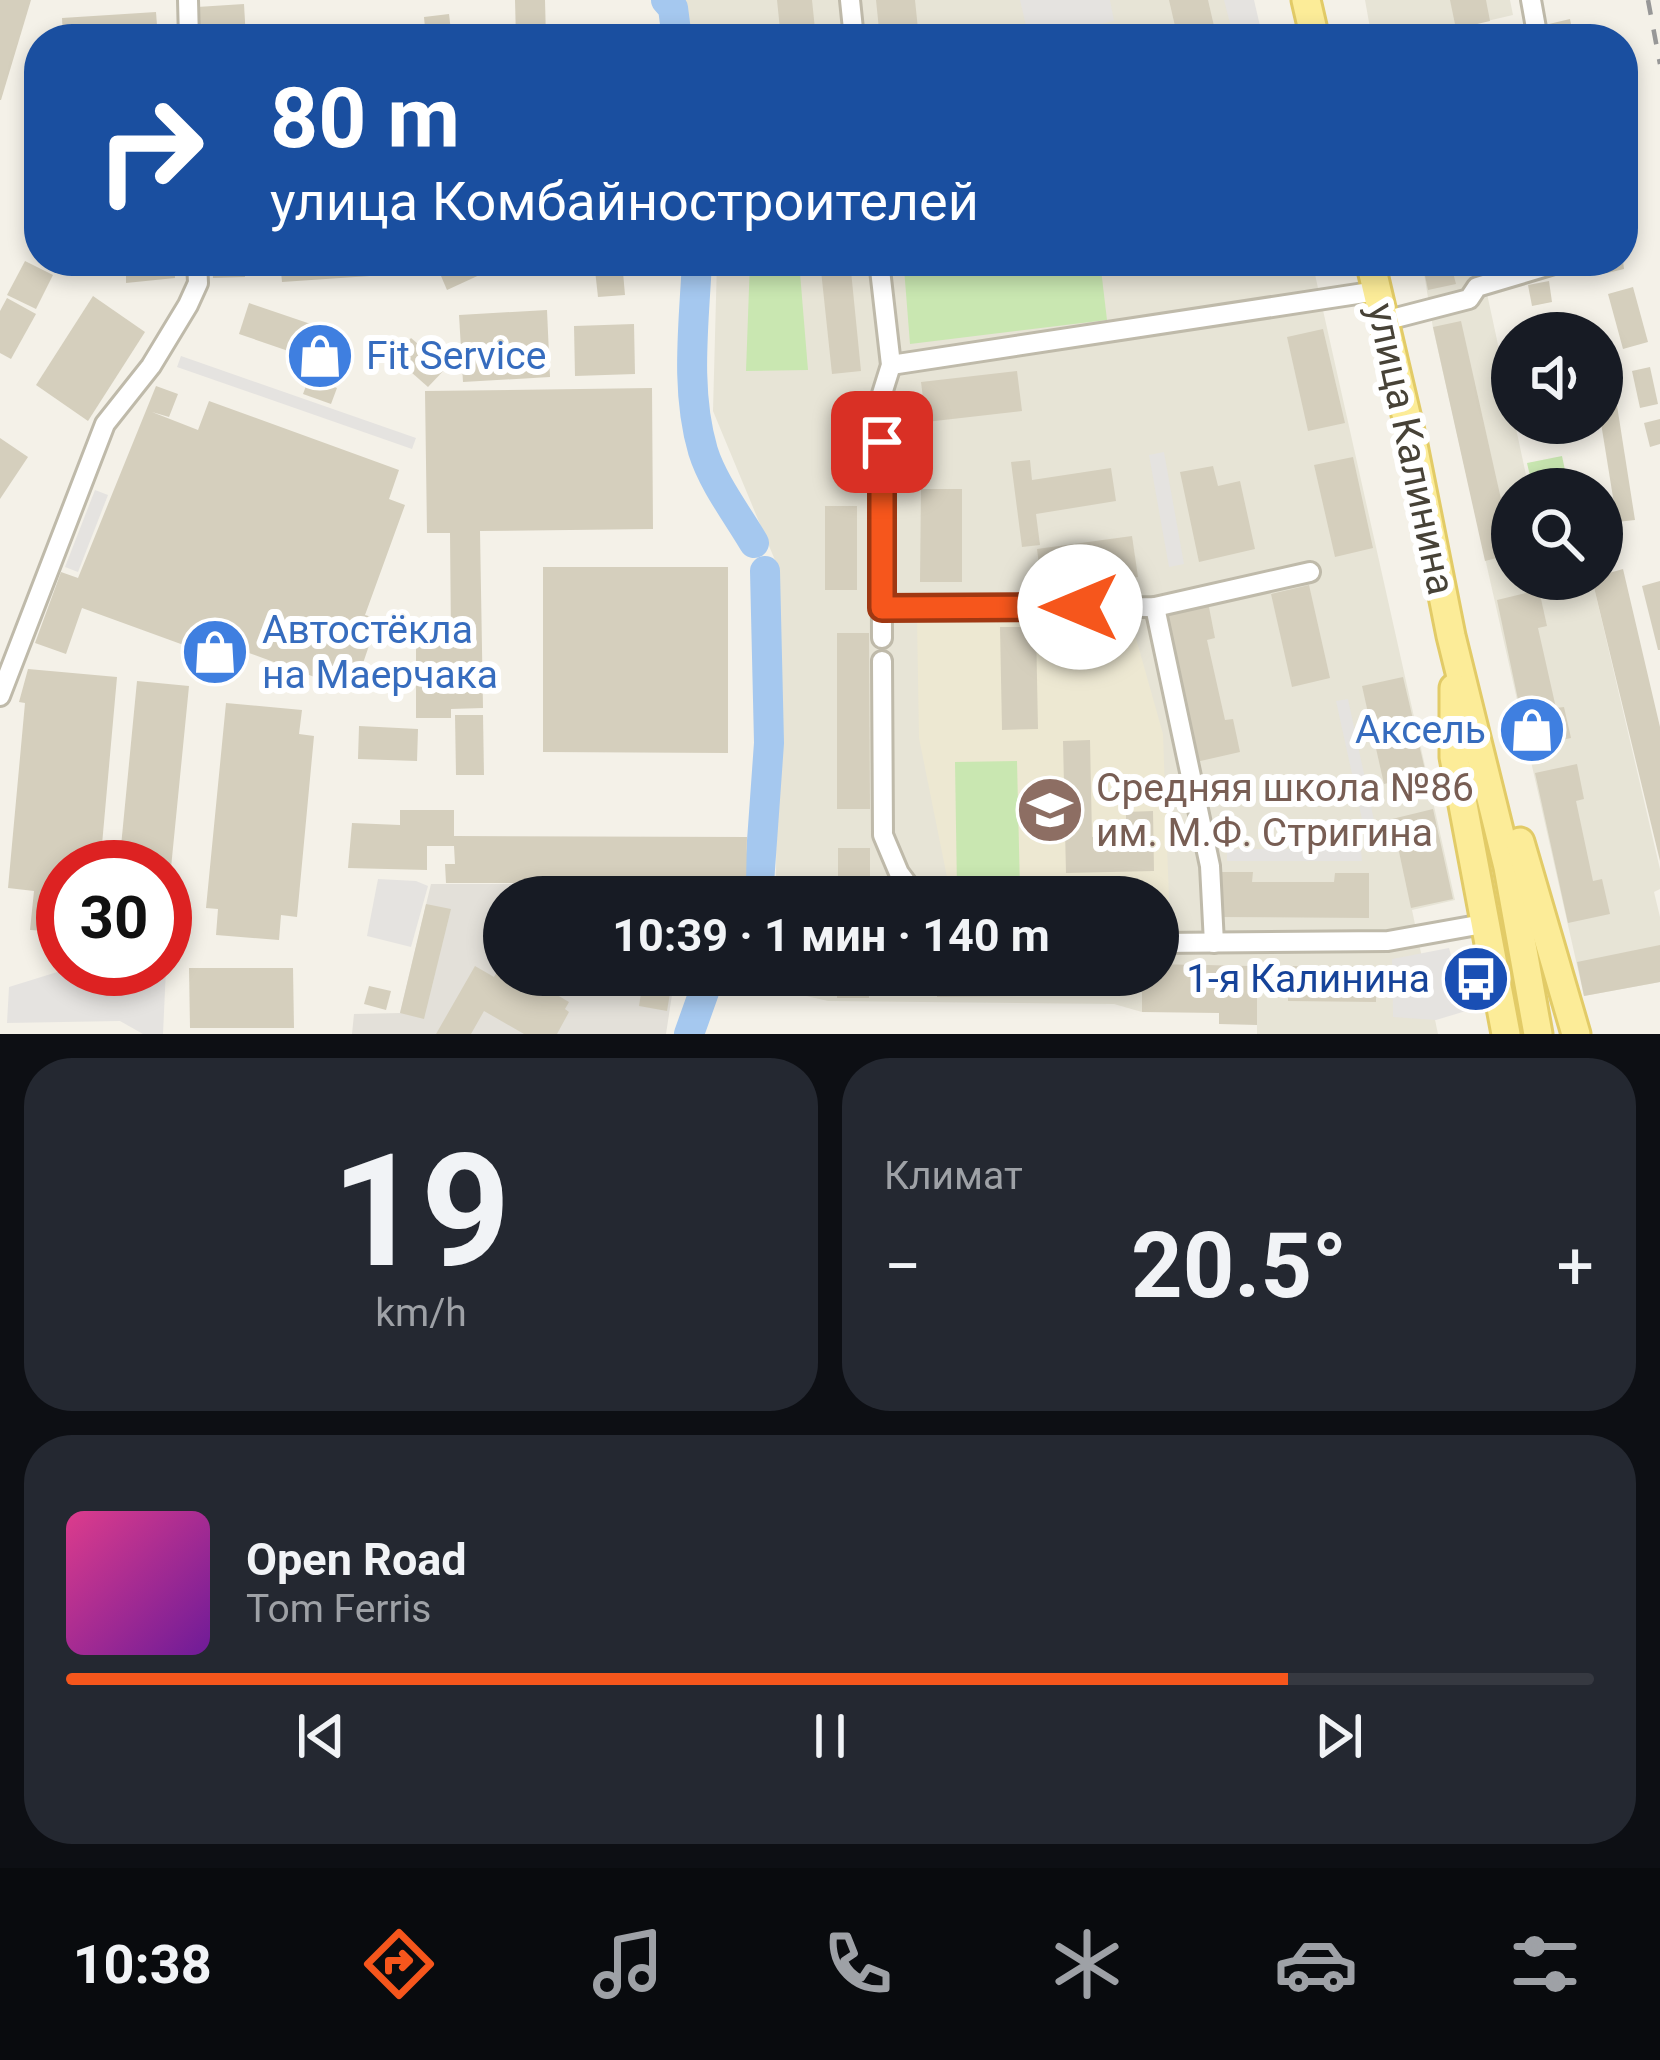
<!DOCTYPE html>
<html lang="ru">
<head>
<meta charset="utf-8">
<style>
  :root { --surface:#171b24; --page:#242831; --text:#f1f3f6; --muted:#9ea1a6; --line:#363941; --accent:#f6561c }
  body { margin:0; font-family:Roboto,sans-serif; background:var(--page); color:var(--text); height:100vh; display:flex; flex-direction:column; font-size:45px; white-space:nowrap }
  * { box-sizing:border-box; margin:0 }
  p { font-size:39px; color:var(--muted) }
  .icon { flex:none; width:66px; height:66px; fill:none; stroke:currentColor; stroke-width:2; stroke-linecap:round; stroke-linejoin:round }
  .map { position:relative; height:1034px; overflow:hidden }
  .panel { display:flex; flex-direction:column; gap:24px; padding:24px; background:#0d0f14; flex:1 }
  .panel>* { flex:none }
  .hud { position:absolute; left:24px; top:24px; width:1614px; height:252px; border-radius:48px; box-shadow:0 6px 18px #0003; background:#1a4fa0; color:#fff; overflow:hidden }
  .controls { position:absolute; left:1491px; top:312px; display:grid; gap:24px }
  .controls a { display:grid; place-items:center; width:132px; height:132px; border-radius:50%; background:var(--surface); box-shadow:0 6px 18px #0003; font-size:60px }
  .speed { position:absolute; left:36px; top:840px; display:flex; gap:24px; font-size:60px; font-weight:700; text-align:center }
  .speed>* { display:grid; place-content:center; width:156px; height:156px; border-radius:50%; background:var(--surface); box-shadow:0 6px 18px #0003; line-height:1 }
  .speed .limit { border:18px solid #d22; background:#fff; color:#111 }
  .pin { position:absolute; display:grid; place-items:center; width:102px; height:102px; color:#fff; margin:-51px; border-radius:24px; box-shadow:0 6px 18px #0006 }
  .me { position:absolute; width:132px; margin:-66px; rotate:270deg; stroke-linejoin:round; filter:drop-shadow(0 0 9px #0008) }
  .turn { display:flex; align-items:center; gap:42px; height:252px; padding:0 48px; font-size:54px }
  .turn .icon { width:156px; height:156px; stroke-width:2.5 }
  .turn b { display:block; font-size:84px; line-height:102px }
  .big { font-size:90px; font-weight:700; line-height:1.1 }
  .panel .card { flex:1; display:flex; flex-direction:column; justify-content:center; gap:18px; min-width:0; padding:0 42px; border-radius:48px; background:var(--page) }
  .panel .dial { align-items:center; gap:0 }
  .dial b { font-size:156px; line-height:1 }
  .song { display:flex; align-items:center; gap:36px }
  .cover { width:144px; height:144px; border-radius:18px; background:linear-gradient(135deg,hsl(330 70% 55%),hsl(280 70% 35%)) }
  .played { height:12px; border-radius:6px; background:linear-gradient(90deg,var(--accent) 80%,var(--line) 80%) }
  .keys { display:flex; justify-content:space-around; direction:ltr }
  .heat { display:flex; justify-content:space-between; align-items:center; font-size:66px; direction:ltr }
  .panel .tiles { flex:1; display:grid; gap:24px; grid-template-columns:1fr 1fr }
  .card:last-child { grid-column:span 2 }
  .trip { position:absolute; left:483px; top:876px; width:696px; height:120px; border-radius:60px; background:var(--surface); box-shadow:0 6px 18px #0003; font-weight:700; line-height:120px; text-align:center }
  .tab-bar { display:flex; height:192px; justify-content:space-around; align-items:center; background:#090b0e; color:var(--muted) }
  .tab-bar .icon { width:84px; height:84px }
  .tab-bar .selected { color:var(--accent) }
  .tab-bar b { font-size:54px; color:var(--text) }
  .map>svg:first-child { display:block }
  .residential { fill:#e7e4d6 }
  .industrial { fill:#e3e0d9 }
  .education { fill:#ede8d2 }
  .green { fill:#c9e7b1 }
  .parking { fill:#e5e3e0 }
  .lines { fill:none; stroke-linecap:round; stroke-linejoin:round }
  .river { stroke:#a5c8ef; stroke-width:30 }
  .building { fill:#d5cfbd }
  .minor-casing { stroke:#bfbaaa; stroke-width:24 }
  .primary-casing { stroke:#e2cb67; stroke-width:33 }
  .minor { stroke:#fff; stroke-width:18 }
  .primary { stroke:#fcec98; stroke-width:27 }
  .rail { stroke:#979797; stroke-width:4.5; stroke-dasharray:15 15; stroke-linecap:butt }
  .route-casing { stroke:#a03812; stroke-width:30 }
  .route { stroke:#f6561c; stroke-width:21 }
  .labels { text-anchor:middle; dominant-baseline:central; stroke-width:12; stroke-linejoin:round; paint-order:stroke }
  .shop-label { font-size:39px; fill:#366cbe; stroke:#fff; text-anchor:start }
  .street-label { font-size:39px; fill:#474237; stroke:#fff }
  .education-label { font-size:39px; fill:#785e54; stroke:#fff; text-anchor:start }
  .transit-label { font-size:39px; fill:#164399; stroke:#fff; text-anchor:end }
</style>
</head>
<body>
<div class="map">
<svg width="1660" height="1034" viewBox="0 0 1660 1034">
  <rect width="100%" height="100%" fill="#f4f1e8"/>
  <!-- residential -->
  <g class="residential">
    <polygon points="679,0 1253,0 1262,39 690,39"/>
    <polygon points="1365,0 1510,0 1513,15 1431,34 1432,39 1372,39"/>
    <polygon points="717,261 1312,261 1455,900 1412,910 1438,1034 1257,1034 1257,966 1158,964 1158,897 776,897 777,565 713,411"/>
    <polygon points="1422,261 1480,261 1529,489 1512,489 1512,579 1549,579 1553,593 1593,583 1660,869 1660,889 1654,892 1660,917 1660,982 1584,996 1433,328"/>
    <polygon points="776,975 1142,975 1142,1012 1114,1004 828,1001 776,989"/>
  </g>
  <!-- industrial -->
  <polygon class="industrial" points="431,884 707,884 706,897 504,897 504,975 675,975 666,1034 352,1034 354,1014 400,1013"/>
  <!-- education -->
  <polygon class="education" points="1130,617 1163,734 1169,900 948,897 948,882 919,738 917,618"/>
  <!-- green -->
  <g class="green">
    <polygon points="750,261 799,261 808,370 746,371"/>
    <polygon points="999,261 1100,261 1107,320 910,344 904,268"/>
    <polygon points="1562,456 1569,489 1533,489 1527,463"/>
    <polygon points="1017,761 1020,890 957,891 955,762"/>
  </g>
  <!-- parking -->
  <g class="parking">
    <polygon points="1020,0 1110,0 1114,21 1029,39"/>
    <polygon points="1224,0 1254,0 1263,39 1234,39"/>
    <polygon points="181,356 416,438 412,449 177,367"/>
    <polygon points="1164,452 1184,564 1169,567 1149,455"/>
    <polygon points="95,490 108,495 78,572 65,567"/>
    <polygon points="1348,699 1378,839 1367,842 1336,701"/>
    <polygon points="1227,849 1361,849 1362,861 1227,861"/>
    <polygon points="378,879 416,881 428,886 411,947 367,936"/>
    <polygon points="165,901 169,902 163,1034 143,1034 120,1021 7,1023 9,987 67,969 165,969"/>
    <polygon points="1449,948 1466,1011 1436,1020 1393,1017 1392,959"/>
  </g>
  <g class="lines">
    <!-- river -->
    <g class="river">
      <polyline points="666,0 673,8 677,39"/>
      <path d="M697,261C694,324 685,390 703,451C713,483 737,514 754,543"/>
      <polyline points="758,897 769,743 765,571"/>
      <polyline points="689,1034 710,975"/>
    </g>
  </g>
  <!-- building -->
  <g class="building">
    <polygon points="0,0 31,0 1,100 0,100"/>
    <polygon points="515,0 545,0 546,39 516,39"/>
    <polygon points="777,0 812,0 816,39 781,39"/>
    <polygon points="876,0 915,0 919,39 880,39"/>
    <polygon points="1169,0 1208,0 1217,39 1178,39"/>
    <polygon points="1450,0 1486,0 1490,21 1456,29"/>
    <polygon points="244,4 246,39 199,39 197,7"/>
    <polygon points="156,12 158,39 63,39 62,18"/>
    <polygon points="449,14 452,39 426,39 424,17"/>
    <polygon points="1570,19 1574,39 1552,39 1549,24"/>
    <polygon points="25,261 53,275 36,309 7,295"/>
    <polygon points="79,261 174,261 175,278 126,283 126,265 79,266"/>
    <polygon points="212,261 244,261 245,277 213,278"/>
    <polygon points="280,261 425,261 399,274 282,282"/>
    <polygon points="455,261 510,261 447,290 438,269"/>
    <polygon points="594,261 622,261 625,295 598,297"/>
    <polygon points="820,261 850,261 861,371 832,374"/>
    <polygon points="1422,261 1450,261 1456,284 1428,290"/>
    <polygon points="1600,261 1623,261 1624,269 1603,274"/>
    <polygon points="1549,281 1552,302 1532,306 1528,285"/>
    <polygon points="1633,287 1648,342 1623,349 1608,294"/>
    <polygon points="93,296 145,332 88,421 36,385"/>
    <polygon points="7,298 36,314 11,359 0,353 0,311"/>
    <polygon points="249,303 349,337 338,368 239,334"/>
    <polygon points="547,310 550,377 463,382 459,315"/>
    <polygon points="1461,321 1512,548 1512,554 1485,561 1433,327"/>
    <polygon points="634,324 635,374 575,376 574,326"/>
    <polygon points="1323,329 1345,423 1308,431 1287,337"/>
    <polygon points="411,338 446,368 428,387 394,357"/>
    <polygon points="1650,367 1658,404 1640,408 1632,371"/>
    <polygon points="1017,371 1022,411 926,422 921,382"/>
    <polygon points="309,378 337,388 331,404 303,394"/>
    <polygon points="1613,380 1635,520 1617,522 1601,423 1602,381"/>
    <polygon points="156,386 178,394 169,417 152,412 198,430 209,401 399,470 389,499 405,505 365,615 378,619 357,681 342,676 339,686 249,653 244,667 82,608 66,654 35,643 61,572 78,578"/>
    <polygon points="652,388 653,529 480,531 483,708 451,709 451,718 416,718 416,639 451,639 450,533 427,533 425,391"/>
    <polygon points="1660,419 1660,444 1650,447 1644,423"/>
    <polygon points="0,438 28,457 0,499"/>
    <polygon points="1353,457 1373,548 1335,557 1314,465"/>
    <polygon points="1030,460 1032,480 1111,468 1116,501 1036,514 1040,545 1022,547 1011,462"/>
    <polygon points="1213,466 1218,486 1240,481 1255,549 1199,562 1180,472"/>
    <polygon points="921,489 962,489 962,582 920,582"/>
    <rect x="825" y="506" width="32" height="84"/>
    <polygon points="1132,536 1138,577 1042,590 1037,549"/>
    <polygon points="543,567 728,567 728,753 543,752"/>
    <polygon points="1623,569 1660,727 1660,861 1592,579 1602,579 1602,575"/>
    <polygon points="1660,581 1660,650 1658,650 1642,586"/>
    <polygon points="1309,585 1330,678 1292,687 1271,594"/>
    <polygon points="1539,590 1547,626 1538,628 1556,708 1564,707 1571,738 1528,747 1497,600"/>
    <polygon points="1208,602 1215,638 1207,640 1225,720 1233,719 1240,752 1196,762 1163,612"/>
    <polygon points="1000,627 1036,627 1038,729 1002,730"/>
    <polygon points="837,633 869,633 870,809 837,809"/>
    <polygon points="28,669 117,677 100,867 63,867 63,932 30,930 34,891 8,888 25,703 19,702"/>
    <polygon points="1403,677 1426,774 1384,784 1362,686"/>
    <polygon points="137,681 189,686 170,878 165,878 165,867 119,867"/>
    <polygon points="226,703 302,710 299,734 314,736 297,917 281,915 279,940 216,935 218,909 206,908"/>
    <polygon points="455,715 483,715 484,775 456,775"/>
    <polygon points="359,726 418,729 417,761 358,759"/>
    <polygon points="1090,740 1092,837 1126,836 1126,812 1153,811 1154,871 1066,873 1063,741"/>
    <polygon points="1577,764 1584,799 1576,801 1593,881 1602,879 1610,914 1568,923 1535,773"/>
    <polygon points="1433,809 1453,899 1411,908 1392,819"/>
    <polygon points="400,810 454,810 454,836 747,837 746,883 446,883 445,864 455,864 454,846 427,846 427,870 348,868 352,823 400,825"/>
    <rect x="838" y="848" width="32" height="49"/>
    <polygon points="1218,872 1253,872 1252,882 1334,882 1335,873 1369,873 1369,918 1218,917"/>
    <polygon points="426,904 451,909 424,1019 400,1013"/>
    <polygon points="1660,945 1660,982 1584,996 1577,962"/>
    <polygon points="504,959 504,975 523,975 569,1002 565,1009 569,1012 557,1034 524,1034 484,1011 471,1034 436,1034 475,966 494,977"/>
    <polygon points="1158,964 1257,966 1257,1025 1219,1024 1219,1013 1142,1012 1142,975 1158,975"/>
    <polygon points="1288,966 1376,967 1376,1002 1288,1001"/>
    <polygon points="189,968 293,968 294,1028 190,1028"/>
    <polygon points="644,975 673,975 667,1011 639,1006"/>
    <rect x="837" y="975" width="32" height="23"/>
    <polygon points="937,975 1116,975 1116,995 937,997"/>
    <polygon points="369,986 391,991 386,1010 364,1004"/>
  </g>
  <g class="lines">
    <defs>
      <g id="minor">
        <polyline points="188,0 189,39"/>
        <polyline points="850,0 854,39"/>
        <polyline points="1531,0 1538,39"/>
        <polyline points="879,261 891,365 881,397 882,638"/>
        <polyline points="1384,321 1469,299 1477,287 1564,261"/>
        <polyline points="891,365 1377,291"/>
        <polyline points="1155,607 1210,866 1214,943"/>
        <polyline points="882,608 1155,607 1310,572"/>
        <polyline points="882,661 883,835 899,873 917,897"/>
        <polyline points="0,696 105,424 151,366 188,305 198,283 197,261"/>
        <polyline points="1158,943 1388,941 1483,924"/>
      </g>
      <g id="primary">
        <polyline points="1306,0 1315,39"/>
        <polyline points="1370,261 1412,440 1451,636 1508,867 1538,1034"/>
        <polyline points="1454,688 1454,757 1506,1034"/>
        <polyline points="1520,842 1576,1034"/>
      </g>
    </defs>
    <!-- minor casing -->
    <use href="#minor" class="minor-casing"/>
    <!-- primary casing -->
    <use href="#primary" class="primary-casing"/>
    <!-- minor -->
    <use href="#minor" class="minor"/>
    <!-- primary -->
    <use href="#primary" class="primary"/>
    <!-- rail -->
    <polyline class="rail" points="1648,0 1660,64"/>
  </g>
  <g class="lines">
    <defs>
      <polyline id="route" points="882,442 882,608 1080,607"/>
    </defs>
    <!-- route casing -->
    <use href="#route" class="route-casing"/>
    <!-- route -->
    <use href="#route" class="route"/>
  </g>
  <!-- icons -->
  <defs>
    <symbol id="shop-disc" viewBox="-11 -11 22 22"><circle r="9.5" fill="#3f7fe0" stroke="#fff"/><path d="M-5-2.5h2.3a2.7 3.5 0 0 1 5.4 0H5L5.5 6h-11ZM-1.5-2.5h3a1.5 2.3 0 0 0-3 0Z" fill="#fff"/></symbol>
    <symbol id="school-disc" viewBox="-11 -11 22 22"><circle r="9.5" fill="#8d6e63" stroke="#fff"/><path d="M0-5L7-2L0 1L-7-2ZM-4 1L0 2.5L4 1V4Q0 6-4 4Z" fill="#fff"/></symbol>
    <symbol id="bus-disc" viewBox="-11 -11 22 22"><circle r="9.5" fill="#1a4fb4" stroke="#fff"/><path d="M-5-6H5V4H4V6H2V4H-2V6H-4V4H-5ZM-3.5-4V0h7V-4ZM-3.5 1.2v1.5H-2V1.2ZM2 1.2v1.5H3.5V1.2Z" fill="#fff"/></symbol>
  </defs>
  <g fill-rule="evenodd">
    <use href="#shop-disc" x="282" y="318" width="76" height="76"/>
    <use href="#shop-disc" x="177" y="614" width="76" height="76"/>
    <use href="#shop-disc" x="1494" y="692" width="76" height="76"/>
    <use href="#school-disc" x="1012" y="772" width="76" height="76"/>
    <use href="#bus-disc" x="1438" y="941" width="76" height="76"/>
  </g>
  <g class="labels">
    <!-- shop labels -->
    <g class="shop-label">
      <text x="366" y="356">Fit Service</text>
      <text x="262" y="630">Автостёкла<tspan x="262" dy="45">на Маерчака</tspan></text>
      <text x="1486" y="730" text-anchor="end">Аксель</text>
    </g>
    <!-- street labels -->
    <g class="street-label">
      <text transform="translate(1411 449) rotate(78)">улица Калинина</text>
    </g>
    <!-- education labels -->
    <g class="education-label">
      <text x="1096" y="788">Средняя школа №86<tspan x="1096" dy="45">им. М.Ф. Стригина</tspan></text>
    </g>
    <!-- transit labels -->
    <g class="transit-label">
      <text x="1430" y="979">1-я Калинина</text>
    </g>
  </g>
</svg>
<div class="controls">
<a><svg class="icon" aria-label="sound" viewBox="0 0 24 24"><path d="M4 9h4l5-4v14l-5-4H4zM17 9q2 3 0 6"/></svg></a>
<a><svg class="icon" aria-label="search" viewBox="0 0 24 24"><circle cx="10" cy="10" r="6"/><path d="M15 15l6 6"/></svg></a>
</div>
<div class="speed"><div class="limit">30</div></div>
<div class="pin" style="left:882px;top:442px;background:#d93025"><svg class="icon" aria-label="arrive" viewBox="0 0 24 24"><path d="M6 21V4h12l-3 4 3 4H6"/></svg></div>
<svg class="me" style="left:1080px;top:607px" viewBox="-20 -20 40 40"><circle r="19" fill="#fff"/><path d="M0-13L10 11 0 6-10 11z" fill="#f6561c"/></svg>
<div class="trip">10:39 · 1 мин · 140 m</div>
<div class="hud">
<div class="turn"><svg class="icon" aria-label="right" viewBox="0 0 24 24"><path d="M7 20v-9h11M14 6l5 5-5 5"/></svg><div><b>80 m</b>улица Комбайностроителей</div></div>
</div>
</div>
<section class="panel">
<div class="tiles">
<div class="card dial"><b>19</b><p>km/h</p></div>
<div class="card"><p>Климат</p>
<div class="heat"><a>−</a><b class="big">20.5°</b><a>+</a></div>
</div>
<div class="card">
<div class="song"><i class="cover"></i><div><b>Open Road</b><p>Tom Ferris</p></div></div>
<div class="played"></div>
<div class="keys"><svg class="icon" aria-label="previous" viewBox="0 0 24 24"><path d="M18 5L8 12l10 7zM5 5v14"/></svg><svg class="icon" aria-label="pause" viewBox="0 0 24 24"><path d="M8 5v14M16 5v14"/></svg><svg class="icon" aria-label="next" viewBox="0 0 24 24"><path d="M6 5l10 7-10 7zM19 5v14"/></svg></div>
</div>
</div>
</section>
<nav class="tab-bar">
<b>10:38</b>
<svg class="icon selected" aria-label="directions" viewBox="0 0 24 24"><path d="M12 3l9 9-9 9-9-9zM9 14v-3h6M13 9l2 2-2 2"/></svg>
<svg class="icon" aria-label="music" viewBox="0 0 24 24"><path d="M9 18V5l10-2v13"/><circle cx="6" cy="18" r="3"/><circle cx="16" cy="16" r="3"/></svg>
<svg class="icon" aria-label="phone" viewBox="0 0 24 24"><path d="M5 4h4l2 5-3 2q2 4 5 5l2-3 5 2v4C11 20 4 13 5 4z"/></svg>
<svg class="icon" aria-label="climate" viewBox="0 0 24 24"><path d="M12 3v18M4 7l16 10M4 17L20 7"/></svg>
<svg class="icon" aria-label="car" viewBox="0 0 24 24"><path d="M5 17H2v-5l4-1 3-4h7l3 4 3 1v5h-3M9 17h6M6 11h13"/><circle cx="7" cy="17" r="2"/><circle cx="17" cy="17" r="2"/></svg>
<svg class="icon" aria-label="filters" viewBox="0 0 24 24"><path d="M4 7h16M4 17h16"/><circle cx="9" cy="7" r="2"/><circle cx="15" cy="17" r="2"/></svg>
</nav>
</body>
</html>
